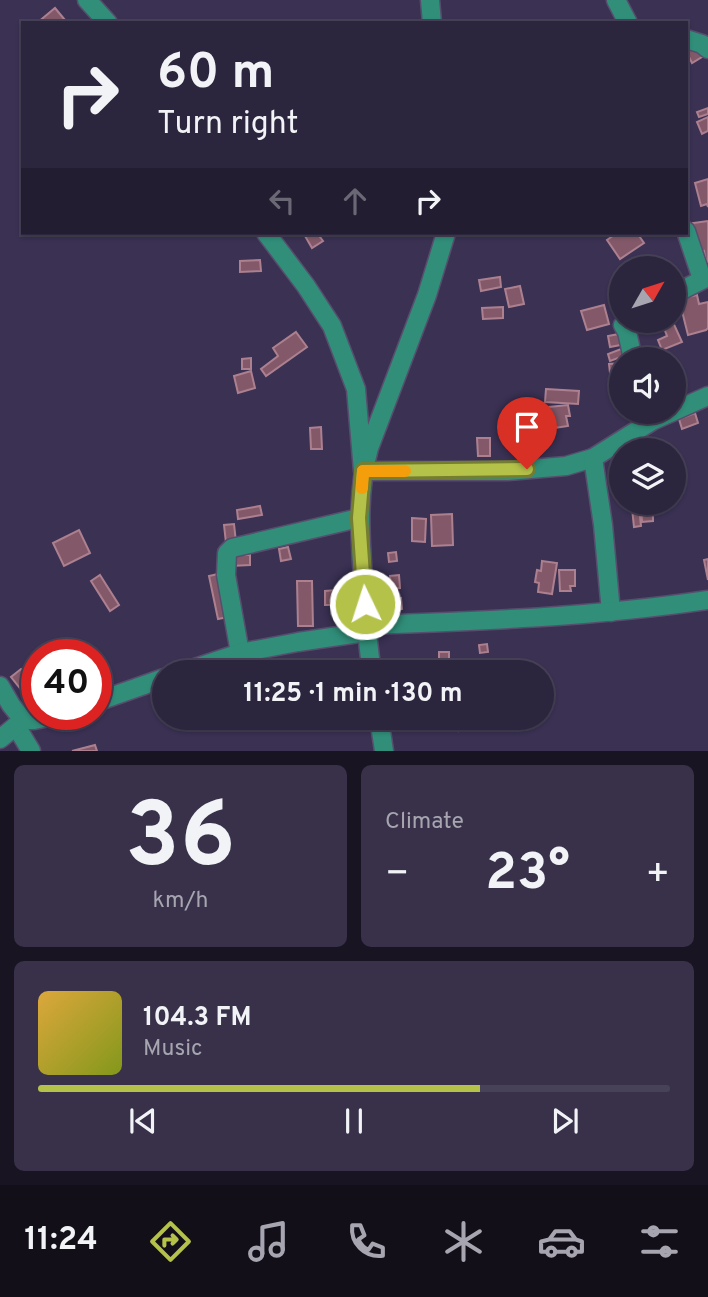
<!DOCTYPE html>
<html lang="en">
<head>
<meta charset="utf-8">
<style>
  :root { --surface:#2c253e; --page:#383149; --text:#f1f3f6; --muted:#a6a5b0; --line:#484258; --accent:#b4c24a }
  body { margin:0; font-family:Overpass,sans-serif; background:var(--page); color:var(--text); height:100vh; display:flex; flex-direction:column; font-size:26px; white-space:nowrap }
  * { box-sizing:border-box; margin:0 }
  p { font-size:23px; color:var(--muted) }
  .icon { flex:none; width:38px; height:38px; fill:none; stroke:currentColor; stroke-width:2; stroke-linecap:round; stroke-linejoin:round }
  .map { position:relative; height:751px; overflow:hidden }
  .drawer { display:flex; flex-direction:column; gap:14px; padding:14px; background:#181422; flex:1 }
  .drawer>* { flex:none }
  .hud { position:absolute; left:21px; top:21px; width:667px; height:214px; border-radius:0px; box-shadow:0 2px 5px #0004,0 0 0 2px var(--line); background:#2c253e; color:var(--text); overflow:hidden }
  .needle { width:46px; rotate:51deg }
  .fabs { position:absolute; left:609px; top:256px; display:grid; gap:14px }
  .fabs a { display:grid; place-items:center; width:77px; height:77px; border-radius:50%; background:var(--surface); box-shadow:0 2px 5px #0004,0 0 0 2px var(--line); font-size:35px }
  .speed { position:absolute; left:21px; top:639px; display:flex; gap:14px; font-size:35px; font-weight:700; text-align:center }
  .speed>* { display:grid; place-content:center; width:91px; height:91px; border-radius:50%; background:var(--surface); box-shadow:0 2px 5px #0004,0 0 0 2px var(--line); line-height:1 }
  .speed .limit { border:10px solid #d22; background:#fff; color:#111 }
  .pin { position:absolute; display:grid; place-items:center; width:60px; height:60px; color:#fff; margin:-72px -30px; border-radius:50% 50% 50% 0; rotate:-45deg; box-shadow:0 0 7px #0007 }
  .pin .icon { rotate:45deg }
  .me { position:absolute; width:77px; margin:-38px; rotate:356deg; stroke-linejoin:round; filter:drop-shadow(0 0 5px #0008) }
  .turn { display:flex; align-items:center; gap:24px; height:147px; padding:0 21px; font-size:32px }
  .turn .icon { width:91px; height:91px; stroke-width:2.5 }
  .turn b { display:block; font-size:49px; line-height:60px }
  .lanes { display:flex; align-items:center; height:66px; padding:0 21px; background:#0003; justify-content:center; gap:35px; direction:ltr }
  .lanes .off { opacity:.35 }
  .big { font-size:52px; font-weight:700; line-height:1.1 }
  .drawer .widget { flex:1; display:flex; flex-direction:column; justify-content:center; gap:10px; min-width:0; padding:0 24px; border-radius:10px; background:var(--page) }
  .drawer .dial { align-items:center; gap:0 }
  .dial b { font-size:91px; line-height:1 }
  .song { display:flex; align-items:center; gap:21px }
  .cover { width:84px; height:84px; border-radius:10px; background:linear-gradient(135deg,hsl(40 70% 55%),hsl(70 70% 35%)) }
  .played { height:7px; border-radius:4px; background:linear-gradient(90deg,var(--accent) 70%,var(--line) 70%) }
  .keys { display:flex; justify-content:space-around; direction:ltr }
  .heat { display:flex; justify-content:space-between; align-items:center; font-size:38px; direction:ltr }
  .drawer .tiles { flex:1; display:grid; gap:14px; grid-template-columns:1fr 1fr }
  .widget:last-child { grid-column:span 2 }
  .trip { position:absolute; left:152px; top:660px; width:402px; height:70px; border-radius:35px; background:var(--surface); box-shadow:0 2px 5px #0004,0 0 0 2px var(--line); font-weight:700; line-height:70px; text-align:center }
  .dock { display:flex; height:112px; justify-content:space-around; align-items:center; background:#120f19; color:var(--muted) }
  .dock .icon { width:49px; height:49px }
  .dock .active { color:var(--accent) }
  .dock b { font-size:32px; color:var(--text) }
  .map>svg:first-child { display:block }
  .building { fill:#835969; stroke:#ad8090; stroke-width:2 }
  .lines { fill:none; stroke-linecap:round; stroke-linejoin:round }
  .minor-casing { stroke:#574e6e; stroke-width:21 }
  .minor { stroke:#308e79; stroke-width:18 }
  .route-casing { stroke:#757e30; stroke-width:18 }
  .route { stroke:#b4c24a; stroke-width:12 }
  .slow { stroke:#f59e0b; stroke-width:12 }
</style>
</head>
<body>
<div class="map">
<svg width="708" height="751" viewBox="0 0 708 751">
  <rect width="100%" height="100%" fill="#3a3153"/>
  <!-- building -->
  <g class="building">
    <polygon points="55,8 65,20 62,23 37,23"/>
    <polygon points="700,43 707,54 692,63 686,51"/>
    <polygon points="708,108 708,114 699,117 697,112"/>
    <polygon points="708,117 708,131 702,134 697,122"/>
    <polygon points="708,179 708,207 707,204 701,206 695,183"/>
    <polygon points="708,221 708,262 706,262 704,251 698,252 693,223"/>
    <polygon points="311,233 317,233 323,241 312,248 305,236"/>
    <polygon points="617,233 637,233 644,243 620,259 607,240"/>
    <polygon points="260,260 261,271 240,272 240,261"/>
    <polygon points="500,277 501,287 481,291 479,280"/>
    <polygon points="520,286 524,304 509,307 505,289"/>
    <polygon points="697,295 699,304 708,302 708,328 706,330 688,335 679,299"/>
    <polygon points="604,305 609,324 587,330 581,311"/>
    <polygon points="503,307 503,318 483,319 482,308"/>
    <polygon points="668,320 672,320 682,342 662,350 658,340 667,336 662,323"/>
    <polygon points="296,332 307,347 266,376 261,369 278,356 273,348"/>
    <polygon points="624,333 626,344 610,347 608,336"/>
    <polygon points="621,349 624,356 610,361 608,354"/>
    <polygon points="251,358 251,369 242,369 242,359"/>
    <polygon points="621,363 621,372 610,373 609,364"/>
    <polygon points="251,371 255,388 238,393 234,376"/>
    <polygon points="621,375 621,386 616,388 612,378"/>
    <polygon points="546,389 579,391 578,404 545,402"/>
    <polygon points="568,405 570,416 566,416 568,426 554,428 553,419 550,420 549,407"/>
    <polygon points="695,413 698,423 682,429 679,419"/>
    <polygon points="321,427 322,449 311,449 310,428"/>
    <polygon points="477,438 490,438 490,456 478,456"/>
    <polygon points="641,502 653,502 653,521 642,522"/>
    <polygon points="260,506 262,515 238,519 237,510"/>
    <polygon points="639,507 641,526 634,527 632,508"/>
    <polygon points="452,514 453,545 432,546 431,515"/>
    <polygon points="412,518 426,519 425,542 412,541"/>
    <polygon points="234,524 236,542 226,543 224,525"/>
    <polygon points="79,530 90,553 64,566 53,543"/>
    <polygon points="288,547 291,559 281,561 279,549"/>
    <polygon points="396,552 397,561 389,562 388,553"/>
    <polygon points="231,555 250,555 250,565 231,566"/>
    <polygon points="708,559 708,580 704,560"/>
    <polygon points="542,561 557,563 552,594 538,592 539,583 535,582 537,570 541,571"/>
    <polygon points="559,570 575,570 575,586 570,586 571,591 560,591"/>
    <polygon points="218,574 228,617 218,619 209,576"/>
    <polygon points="100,575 119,605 110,611 91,581"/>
    <polygon points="399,575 400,588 391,589 390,576"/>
    <polygon points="297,581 312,581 313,626 298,626"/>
    <polygon points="337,590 338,605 325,605 325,591"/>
    <polygon points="401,598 402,609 395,610 394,599"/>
    <polygon points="487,644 488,652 480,653 479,645"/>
    <polygon points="439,652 449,652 449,661 439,660"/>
    <polygon points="21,669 34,683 23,692 11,677"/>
    <polygon points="449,718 472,718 474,728 459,731 457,723 450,724"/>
    <polygon points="95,745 97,751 72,751"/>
  </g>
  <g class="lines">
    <defs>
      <g id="minor">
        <polyline points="87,0 108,23"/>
        <polyline points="430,0 432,23"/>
        <polyline points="616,0 628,23"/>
        <polyline points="686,39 702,44 708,49"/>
        <polyline points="686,231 702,279"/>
        <polyline points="266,233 306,286 332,326 356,389 363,471 508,471 566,466 593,458 652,421 708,396"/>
        <polyline points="674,294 708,277"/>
        <polyline points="627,320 623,325 627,332 633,359"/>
        <polyline points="593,458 603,525 611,612"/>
        <path d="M366,625C481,621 595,617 708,600"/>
        <polyline points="240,653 226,575 227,553 232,548 245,545 359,518"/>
        <polyline points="183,672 240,653 298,642 366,632"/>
        <path d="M372,672C367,641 365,610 363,579C360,534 357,492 369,448L427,295L446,233"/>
        <polyline points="0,686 11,705 23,720 34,720 63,714"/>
        <polyline points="96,702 164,678"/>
        <polyline points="379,718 384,751"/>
        <polyline points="16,726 31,751"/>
        <polyline points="0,739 23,720"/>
      </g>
    </defs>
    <!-- minor casing -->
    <use href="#minor" class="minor-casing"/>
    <!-- minor -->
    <use href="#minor" class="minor"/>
  </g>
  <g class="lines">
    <defs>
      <polyline id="route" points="365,604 359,518 363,471 527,469"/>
    </defs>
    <!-- route casing -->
    <use href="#route" class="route-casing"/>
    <!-- route -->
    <use href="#route" class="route"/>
    <!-- slow -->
    <polyline class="slow" points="362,488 363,471 405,471"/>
  </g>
</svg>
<div class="fabs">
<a><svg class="needle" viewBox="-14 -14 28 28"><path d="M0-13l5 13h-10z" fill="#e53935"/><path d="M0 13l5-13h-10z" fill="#a6a5b0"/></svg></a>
<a><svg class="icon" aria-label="sound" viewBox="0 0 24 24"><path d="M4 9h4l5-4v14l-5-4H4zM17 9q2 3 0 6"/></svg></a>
<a><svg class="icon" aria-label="layers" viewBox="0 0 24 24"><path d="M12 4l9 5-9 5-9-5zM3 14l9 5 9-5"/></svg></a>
</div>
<div class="speed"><div class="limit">40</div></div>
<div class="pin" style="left:527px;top:469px;background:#d93025"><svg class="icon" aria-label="arrive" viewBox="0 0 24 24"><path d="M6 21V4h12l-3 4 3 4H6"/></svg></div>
<svg class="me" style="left:365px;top:604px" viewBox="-20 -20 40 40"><circle r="17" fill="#b4c24a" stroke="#fff" stroke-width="3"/><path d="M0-11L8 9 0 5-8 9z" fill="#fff"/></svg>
<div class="trip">11:25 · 1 min · 130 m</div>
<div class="hud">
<div class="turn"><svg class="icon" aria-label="right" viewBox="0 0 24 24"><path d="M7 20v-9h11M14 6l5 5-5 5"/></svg><div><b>60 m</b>Turn right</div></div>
<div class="lanes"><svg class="icon off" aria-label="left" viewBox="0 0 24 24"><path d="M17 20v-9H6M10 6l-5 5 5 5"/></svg><svg class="icon off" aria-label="ahead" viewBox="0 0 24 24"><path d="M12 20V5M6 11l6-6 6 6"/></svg><svg class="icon" aria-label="right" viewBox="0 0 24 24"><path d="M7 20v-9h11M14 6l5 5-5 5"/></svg></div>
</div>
</div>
<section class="drawer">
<div class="tiles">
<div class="widget dial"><b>36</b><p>km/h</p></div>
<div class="widget"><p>Climate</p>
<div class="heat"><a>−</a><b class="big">23°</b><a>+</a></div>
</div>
<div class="widget">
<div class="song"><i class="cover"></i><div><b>104.3 FM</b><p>Music</p></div></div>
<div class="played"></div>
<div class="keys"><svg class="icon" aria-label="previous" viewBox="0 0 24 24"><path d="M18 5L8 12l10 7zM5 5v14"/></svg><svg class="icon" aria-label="pause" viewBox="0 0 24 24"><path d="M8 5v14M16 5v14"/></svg><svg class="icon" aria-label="next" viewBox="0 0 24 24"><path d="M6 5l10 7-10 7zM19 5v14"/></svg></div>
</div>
</div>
</section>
<nav class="dock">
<b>11:24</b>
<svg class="icon active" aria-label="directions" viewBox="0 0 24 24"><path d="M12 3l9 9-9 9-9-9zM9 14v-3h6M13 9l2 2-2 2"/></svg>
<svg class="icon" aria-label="music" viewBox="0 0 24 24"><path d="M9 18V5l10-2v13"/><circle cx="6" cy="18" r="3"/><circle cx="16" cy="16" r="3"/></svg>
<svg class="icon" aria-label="phone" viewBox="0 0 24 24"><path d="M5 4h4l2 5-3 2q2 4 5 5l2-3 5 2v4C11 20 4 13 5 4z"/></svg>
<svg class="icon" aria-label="climate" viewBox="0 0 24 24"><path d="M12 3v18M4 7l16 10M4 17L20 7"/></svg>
<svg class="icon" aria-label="car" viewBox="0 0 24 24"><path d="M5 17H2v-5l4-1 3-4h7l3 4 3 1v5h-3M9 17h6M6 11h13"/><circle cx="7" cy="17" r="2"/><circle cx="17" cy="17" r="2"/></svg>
<svg class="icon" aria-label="filters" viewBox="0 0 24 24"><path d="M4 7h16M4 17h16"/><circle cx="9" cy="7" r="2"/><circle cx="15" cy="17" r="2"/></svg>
</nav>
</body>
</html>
